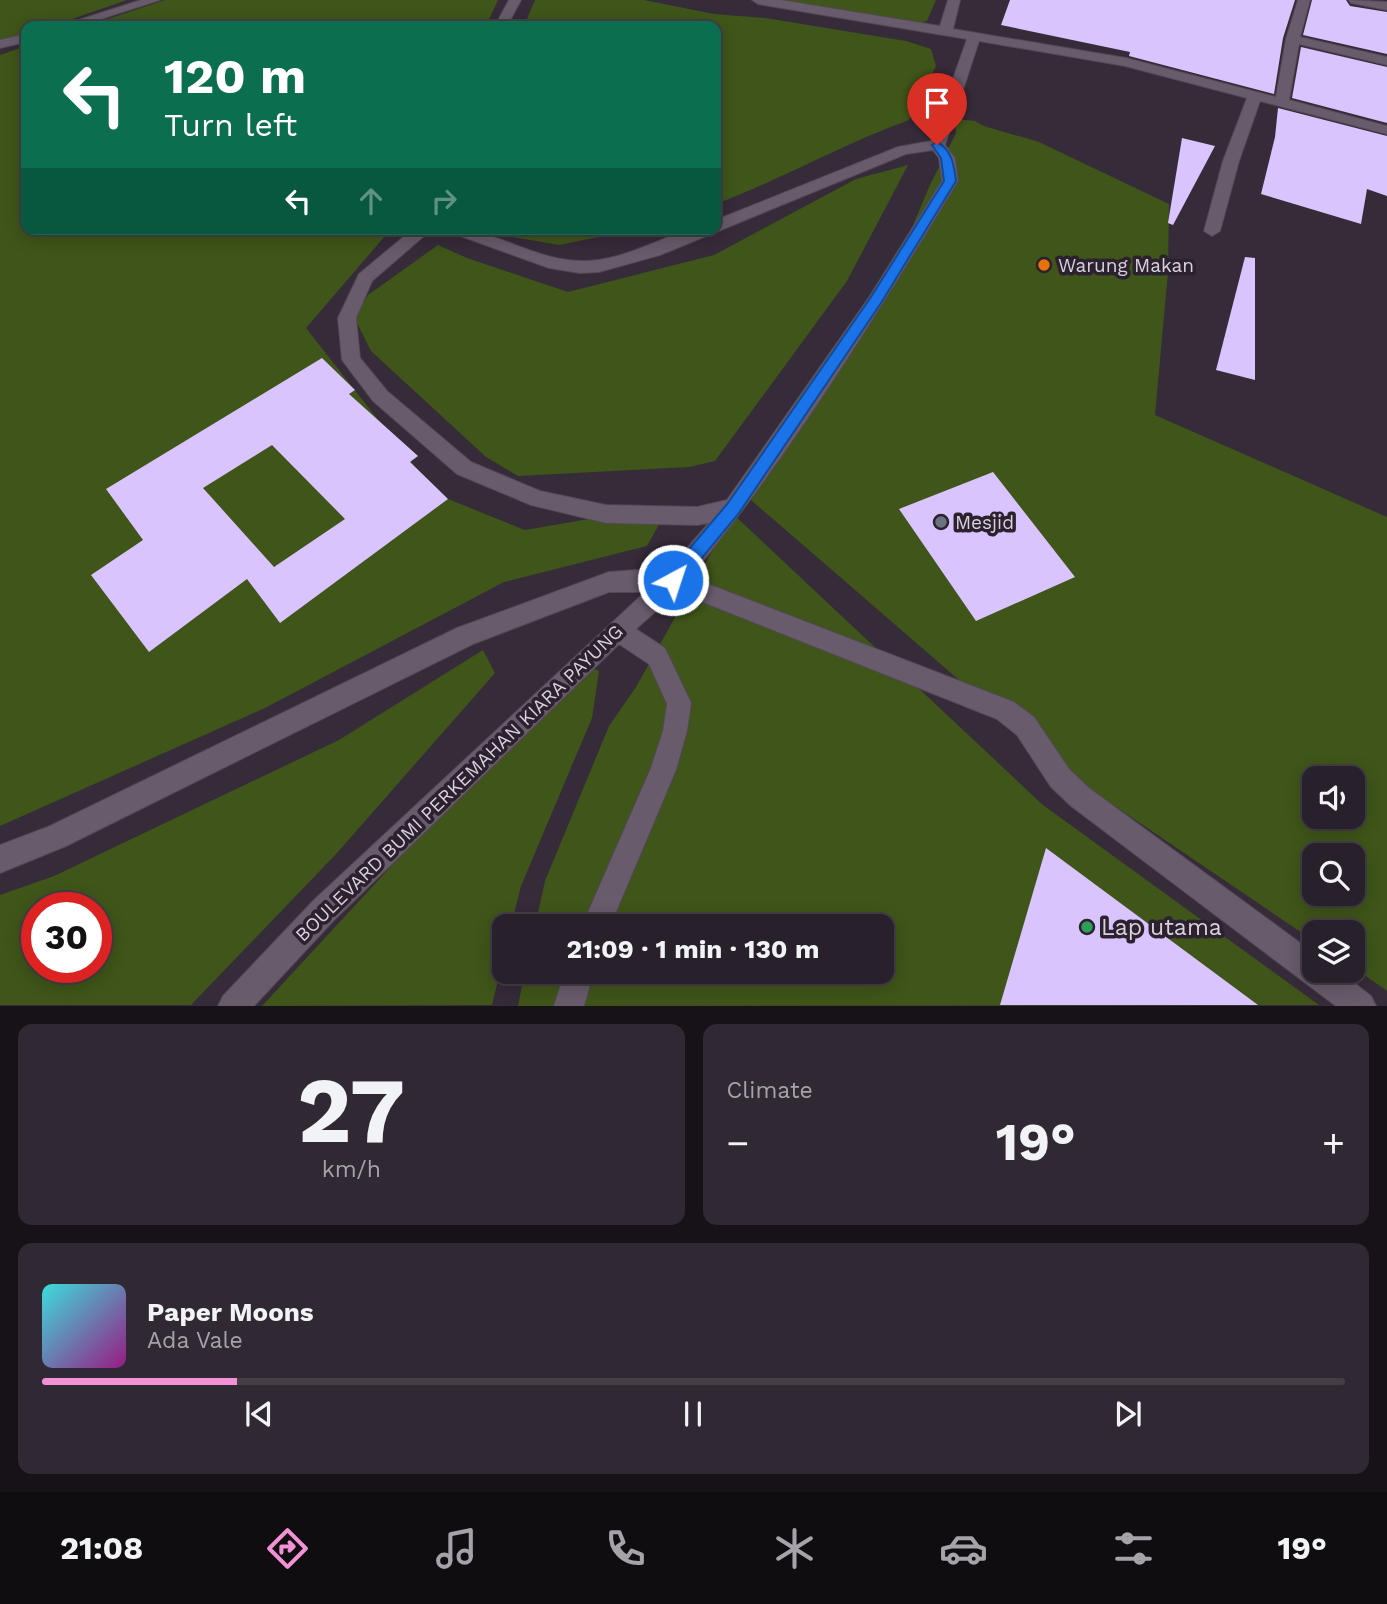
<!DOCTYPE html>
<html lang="en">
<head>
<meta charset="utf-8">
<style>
  :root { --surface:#28202b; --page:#302833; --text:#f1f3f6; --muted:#a5a3a9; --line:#443e47; --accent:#f391d6 }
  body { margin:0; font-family:"Work Sans",sans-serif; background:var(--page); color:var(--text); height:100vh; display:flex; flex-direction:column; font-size:26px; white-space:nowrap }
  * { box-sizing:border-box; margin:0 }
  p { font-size:23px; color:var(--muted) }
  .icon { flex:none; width:38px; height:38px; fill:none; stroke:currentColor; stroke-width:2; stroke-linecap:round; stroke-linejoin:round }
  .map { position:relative; height:1006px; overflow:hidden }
  .panel { display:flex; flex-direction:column; gap:18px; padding:18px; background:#161218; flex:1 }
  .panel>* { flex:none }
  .guide { position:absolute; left:21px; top:21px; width:700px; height:214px; border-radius:14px; box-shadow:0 4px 18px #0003,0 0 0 2px var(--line); background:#0b6e4f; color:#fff; overflow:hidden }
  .controls { position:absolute; left:1302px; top:766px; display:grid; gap:14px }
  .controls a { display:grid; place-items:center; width:63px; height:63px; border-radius:14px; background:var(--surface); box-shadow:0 4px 18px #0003,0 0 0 2px var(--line); font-size:35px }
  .speed { position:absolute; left:21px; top:892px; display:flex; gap:14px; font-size:35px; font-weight:700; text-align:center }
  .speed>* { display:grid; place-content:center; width:91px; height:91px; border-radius:50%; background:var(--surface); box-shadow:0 4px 18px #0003,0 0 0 2px var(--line); line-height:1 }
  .speed .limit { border:10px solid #d22; background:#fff; color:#111 }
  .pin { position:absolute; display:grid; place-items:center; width:60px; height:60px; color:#fff; margin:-72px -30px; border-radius:50% 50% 50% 0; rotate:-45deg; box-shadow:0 0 7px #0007 }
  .pin .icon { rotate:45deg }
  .me { position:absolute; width:77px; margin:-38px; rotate:40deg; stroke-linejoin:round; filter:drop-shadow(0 0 5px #0008) }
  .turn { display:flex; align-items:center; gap:24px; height:147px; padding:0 28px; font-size:32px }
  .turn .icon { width:91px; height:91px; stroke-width:2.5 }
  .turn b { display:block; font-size:49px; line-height:60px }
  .lanes { display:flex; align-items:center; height:66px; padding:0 28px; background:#0003; justify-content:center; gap:35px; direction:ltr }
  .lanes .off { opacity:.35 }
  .big { font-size:52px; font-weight:700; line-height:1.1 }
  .panel .card { flex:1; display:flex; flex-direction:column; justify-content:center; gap:10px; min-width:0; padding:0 24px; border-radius:14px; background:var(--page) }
  .panel .dial { align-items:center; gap:0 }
  .dial b { font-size:91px; line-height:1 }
  .song { display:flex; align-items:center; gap:21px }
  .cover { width:84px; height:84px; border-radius:10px; background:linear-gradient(135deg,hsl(180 70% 55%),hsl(310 70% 35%)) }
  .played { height:7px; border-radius:4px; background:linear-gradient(90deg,var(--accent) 15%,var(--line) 15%) }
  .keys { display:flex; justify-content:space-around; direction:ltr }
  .heat { display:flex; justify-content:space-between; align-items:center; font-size:38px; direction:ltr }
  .panel .tiles { flex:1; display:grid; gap:18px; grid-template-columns:1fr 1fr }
  .card:last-child { grid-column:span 2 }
  .trip { position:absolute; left:492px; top:914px; width:402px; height:70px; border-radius:14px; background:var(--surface); box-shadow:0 4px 18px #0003,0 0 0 2px var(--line); font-weight:700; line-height:70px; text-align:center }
  .tab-bar { display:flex; height:112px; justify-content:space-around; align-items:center; background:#100d11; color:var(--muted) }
  .tab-bar .icon { width:49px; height:49px }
  .tab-bar .current { color:var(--accent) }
  .tab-bar b { font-size:32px; color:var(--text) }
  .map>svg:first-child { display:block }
  .green { fill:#3f5519; fill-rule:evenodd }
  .building { fill:#d9c4fe; fill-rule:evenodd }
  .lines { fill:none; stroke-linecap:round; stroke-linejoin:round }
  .minor-casing { stroke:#524854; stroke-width:2 }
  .minor { fill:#685b6b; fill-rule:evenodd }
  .route { fill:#1a73e8; stroke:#114b97; stroke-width:2 }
  .food-dot { fill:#e8710a; stroke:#2c212f; stroke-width:2.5 }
  .worship-dot { fill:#6b7280; stroke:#2c212f; stroke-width:2.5 }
  .leisure-dot { fill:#2e9e5b; stroke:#2c212f; stroke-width:2.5 }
  .labels { text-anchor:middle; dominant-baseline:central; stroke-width:7; stroke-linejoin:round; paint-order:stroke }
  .poi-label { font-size:19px; fill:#d9d2db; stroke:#2c212f; text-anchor:start }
  .street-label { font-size:19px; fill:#d9d2db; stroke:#2c212f }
  .near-poi-label { font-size:23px; fill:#d9d2db; stroke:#2c212f; text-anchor:start }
</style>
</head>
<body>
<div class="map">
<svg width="1387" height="1006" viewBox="0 0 1387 1006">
  <rect width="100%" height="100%" fill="#362b39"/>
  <!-- green -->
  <g class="green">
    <polygon points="0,0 127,0 52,26 26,26 26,33 0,40"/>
    <polygon points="165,0 498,0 486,26 87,26"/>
    <path d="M535,0H644L714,14L765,18L906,41L931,49L936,66L909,120C843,144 782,179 716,204V26H524Z"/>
    <polygon points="755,0 936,0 927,21 912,24"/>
    <polygon points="26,46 26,229 391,229 306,328 416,468 448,499 525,530 670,505 647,546 504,582 265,708 0,826 0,55"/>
    <path d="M955,119L975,121L984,126L1039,142L1169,204L1168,272L1155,415L1387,517V991L1353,967V933H1314V941L1069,775L737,488L881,302L929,187L956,133ZM1314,779H1353V817H1314ZM1314,856H1353V894H1314Z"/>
    <polygon points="908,165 847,281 715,461 689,467 518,476 486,457 371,351 354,317 368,295 438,245 467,258 568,292 714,255 856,179"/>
    <polygon points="483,229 638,229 559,245 489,233"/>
    <polygon points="733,514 1043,805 1319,1005 518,1006 525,971 882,971 882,926 535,926 545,881 609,726 636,687"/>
    <path d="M483,650L495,673L337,853L191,1005H0V895L54,876L339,740ZM37,908H96V968H37Z"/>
    <polygon points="579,663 599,671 592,718 521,886 511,926 504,926 504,955 492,1005 262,1006"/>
  </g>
  <!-- building -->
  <g class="building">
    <polygon points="1010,0 1295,0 1283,38 1274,94 1129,56 1130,52 1001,25"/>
    <polygon points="1312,0 1346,0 1350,6 1387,12 1387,54 1303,35"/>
    <polygon points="1301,47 1387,67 1387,123 1292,98"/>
    <polygon points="1278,108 1387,136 1387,196 1367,189 1361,224 1261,194 1275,137"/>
    <polygon points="1182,138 1215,146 1173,225 1168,223"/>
    <polygon points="1245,257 1255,258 1255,380 1216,370"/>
    <path d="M322,358L355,390L349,394L418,456L410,462L448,499L280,623L247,579L149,652L91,575L143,540L106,489ZM272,445L345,519L274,567L203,488Z"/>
    <polygon points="993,472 1075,577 976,621 899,509"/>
    <polygon points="1046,848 1258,1005 1000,1005"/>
  </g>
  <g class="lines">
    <defs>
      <g id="minor">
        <polygon points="141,0 160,0 79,26 60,26"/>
        <polygon points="509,0 521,0 507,26 495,26"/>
        <path d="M752,0H781L940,26L948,0H960L953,29L1126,58L1276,97L1286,39L1298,0H1310L1300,37L1387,57V65L1299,44L1289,100L1387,126V134L1260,101L1239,161L1220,231L1212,236L1204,231L1223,161L1247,98L1125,66L979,41L945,145L955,158L958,181C875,317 791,454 690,577L1014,702L1034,717L1069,769L1089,788L1314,953V971H1339L1371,996L1376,1006H1336L1071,806L1051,787L1017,735L997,719L677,592L636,629L665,648L691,703L687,731L676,770L610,926H582L651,768L663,731L667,704L649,664L619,644L334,920L254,1006H218L223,996L314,900L645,592H609L473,644L66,846L0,873V845L50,826L457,628L609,572L637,570L663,575L666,572L709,523L697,525L606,523L531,505L457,474L373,401L342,360L338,318L359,274L413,229H432L372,281L356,318L360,358L387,391L471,462L540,491L606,505L697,507L727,500L870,296L942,181L939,158L933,150L906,154L660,255L599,272L580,273L549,268L452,233L450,229C496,229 533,260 580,261C620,262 652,241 689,230C697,228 707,229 716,229V220L898,147L931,141L967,39L758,4Z"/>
        <polygon points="1349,0 1387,2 1387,10 1351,3"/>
        <polygon points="26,34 26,42 0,48 0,40"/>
        <polygon points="565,971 594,971 584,1006 554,1006"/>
      </g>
    </defs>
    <!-- minor casing -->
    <use href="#minor" class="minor-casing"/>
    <!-- minor -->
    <use href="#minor" class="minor"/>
  </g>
  <!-- route -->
  <path class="route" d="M937,142C952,150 954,165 956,181L881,303L739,513L679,586L673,588L667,586L664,580L667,575L728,503L871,297L944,181L941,158L932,145Z"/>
  <!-- markers -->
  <circle class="food-dot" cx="1044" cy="265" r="7"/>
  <circle class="worship-dot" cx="941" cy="522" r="7"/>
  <circle class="leisure-dot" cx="1087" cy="927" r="7"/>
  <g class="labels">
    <!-- poi labels -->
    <g class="poi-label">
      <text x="1058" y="265">Warung Makan</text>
      <text x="955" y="522">Mesjid</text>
    </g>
    <!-- street labels -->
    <g class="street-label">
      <text transform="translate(459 783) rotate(-44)">BOULEVARD BUMI PERKEMAHAN KIARA PAYUNG</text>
    </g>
    <!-- near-poi labels -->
    <g class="near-poi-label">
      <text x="1101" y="927">Lap utama</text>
    </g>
  </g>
</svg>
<div class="controls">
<a><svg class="icon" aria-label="sound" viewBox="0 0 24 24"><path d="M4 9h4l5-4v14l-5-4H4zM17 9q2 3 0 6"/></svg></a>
<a><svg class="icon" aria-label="search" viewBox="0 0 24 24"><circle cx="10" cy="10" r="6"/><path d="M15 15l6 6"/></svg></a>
<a><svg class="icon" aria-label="layers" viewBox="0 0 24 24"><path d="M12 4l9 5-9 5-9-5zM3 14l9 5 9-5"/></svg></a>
</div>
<div class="speed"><div class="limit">30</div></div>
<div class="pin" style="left:937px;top:145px;background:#d93025"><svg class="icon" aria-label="arrive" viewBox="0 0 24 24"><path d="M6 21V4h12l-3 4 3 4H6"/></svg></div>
<svg class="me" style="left:673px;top:580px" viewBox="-20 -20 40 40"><circle r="17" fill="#1a73e8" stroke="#fff" stroke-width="3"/><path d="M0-11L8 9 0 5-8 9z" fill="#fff"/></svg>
<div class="trip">21:09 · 1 min · 130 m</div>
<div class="guide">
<div class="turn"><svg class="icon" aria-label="left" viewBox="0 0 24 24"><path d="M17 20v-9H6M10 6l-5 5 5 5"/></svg><div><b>120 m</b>Turn left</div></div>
<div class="lanes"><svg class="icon" aria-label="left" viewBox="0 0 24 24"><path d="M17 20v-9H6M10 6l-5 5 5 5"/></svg><svg class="icon off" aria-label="ahead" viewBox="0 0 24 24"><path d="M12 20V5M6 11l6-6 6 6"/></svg><svg class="icon off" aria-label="right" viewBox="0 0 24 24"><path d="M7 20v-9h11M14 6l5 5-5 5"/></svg></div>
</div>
</div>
<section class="panel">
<div class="tiles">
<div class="card dial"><b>27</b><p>km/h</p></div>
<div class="card"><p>Climate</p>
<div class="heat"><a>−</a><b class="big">19°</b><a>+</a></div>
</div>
<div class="card">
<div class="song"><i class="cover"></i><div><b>Paper Moons</b><p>Ada Vale</p></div></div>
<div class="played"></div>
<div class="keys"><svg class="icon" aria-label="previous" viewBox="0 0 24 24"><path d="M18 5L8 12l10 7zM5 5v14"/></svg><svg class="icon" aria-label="pause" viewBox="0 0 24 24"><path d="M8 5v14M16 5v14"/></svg><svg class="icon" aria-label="next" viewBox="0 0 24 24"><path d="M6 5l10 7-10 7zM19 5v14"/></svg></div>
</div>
</div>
</section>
<nav class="tab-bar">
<b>21:08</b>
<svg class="icon current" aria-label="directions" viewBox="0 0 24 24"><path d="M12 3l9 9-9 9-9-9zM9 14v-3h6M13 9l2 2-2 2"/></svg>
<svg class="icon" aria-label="music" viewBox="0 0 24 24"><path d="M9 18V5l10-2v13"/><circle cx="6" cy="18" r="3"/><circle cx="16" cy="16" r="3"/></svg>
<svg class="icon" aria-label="phone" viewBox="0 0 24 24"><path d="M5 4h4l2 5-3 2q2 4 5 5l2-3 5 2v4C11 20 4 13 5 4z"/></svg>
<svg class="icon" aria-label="climate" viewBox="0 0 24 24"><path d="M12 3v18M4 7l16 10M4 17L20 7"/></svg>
<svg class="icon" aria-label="car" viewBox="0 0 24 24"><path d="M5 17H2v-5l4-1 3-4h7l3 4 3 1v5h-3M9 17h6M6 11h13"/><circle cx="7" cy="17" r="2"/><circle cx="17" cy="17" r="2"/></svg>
<svg class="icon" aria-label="filters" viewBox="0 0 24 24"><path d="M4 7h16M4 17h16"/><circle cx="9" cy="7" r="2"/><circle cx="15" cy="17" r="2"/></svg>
<b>19°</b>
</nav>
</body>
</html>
